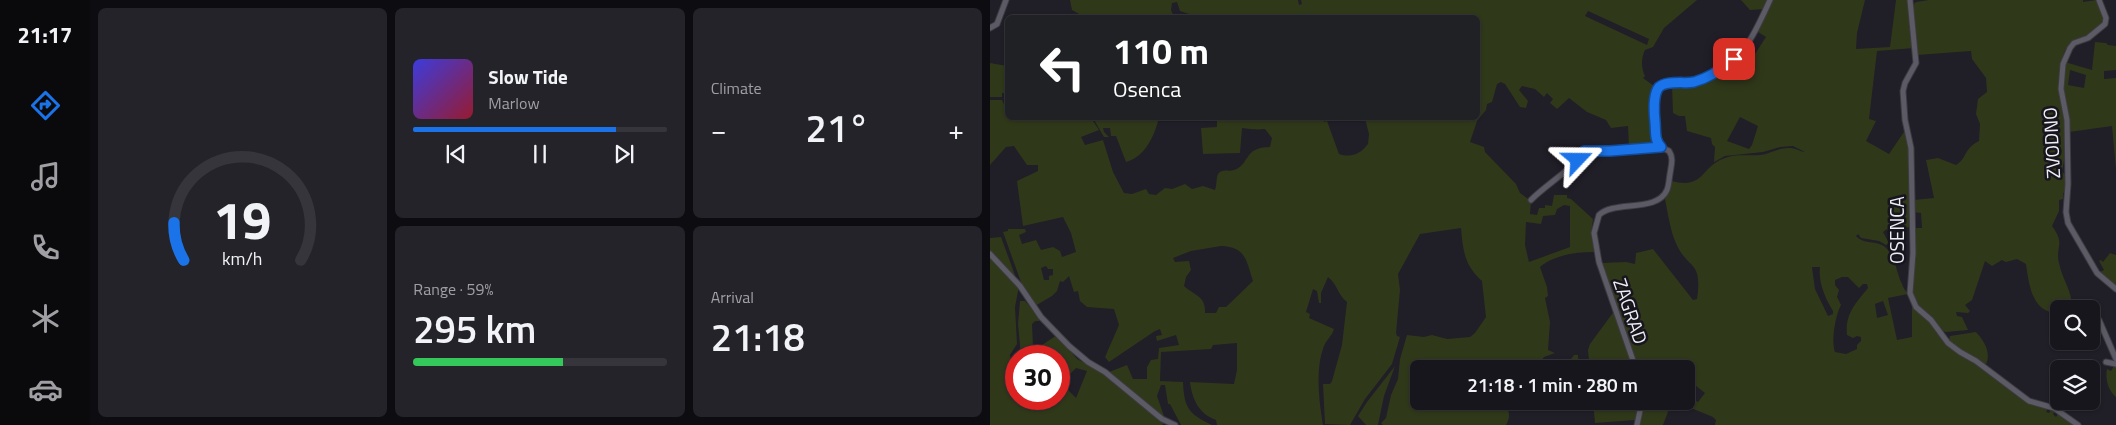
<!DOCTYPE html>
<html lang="en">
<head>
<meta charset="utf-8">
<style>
  :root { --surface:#18161d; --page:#25232a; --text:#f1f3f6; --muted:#9f9fa4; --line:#36353b; --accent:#1a73e8 }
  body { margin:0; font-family:"Titillium Web",sans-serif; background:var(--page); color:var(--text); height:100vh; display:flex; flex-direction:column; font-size:19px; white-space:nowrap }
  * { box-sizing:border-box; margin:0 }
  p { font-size:16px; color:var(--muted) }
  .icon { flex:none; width:28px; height:28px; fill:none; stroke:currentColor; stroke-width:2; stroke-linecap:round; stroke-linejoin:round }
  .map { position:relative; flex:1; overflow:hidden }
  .sheet { display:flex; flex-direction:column; gap:8px; padding:8px; background:#0d0c10; width:900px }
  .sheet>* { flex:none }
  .banner { position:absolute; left:15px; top:15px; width:475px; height:105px; border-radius:8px; box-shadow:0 1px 4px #0004,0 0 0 1px var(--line); background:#202124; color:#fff; overflow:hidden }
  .controls { position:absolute; left:1060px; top:300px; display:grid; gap:10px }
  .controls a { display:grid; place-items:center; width:50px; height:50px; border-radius:8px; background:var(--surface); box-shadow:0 1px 4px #0004,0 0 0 1px var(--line); font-size:25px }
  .speed { position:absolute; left:15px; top:345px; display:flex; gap:10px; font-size:25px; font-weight:700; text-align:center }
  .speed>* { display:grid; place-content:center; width:65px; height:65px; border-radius:50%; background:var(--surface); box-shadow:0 1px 4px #0004,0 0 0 1px var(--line); line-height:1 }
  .speed .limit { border:8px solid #d22; background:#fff; color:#111 }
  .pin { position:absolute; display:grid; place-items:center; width:42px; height:42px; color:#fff; margin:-21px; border-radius:10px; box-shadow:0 2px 8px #0006 }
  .me { position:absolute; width:55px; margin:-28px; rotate:67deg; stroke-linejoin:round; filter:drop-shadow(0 0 4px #0008) }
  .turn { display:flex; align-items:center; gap:18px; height:105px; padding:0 25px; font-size:22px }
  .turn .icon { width:65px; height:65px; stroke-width:2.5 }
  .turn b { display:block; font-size:35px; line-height:42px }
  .big { font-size:38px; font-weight:600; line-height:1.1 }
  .sheet .widget { flex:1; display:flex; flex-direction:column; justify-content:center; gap:8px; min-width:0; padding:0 18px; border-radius:8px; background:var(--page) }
  .sheet .dial { align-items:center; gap:0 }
  .dial svg { height:130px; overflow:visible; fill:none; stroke:var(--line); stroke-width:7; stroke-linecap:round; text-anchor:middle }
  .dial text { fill:var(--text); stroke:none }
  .song { display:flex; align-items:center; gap:15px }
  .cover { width:60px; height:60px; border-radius:8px; background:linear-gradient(135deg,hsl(240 70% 55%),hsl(350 70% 35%)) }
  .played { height:5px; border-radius:2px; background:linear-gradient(90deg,var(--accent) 80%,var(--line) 80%) }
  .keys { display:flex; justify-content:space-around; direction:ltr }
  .heat { display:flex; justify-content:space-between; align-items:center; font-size:28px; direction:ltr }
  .charge { height:8px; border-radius:4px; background:linear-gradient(90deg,#34c759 59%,var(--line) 0) }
  .sheet .tiles { flex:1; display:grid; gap:8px; grid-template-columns:repeat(3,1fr) }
  .widget:first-child { grid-row:span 2 }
  .trip { position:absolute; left:420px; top:360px; width:285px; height:50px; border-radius:8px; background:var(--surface); box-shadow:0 1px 4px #0004,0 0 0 1px var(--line); font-weight:600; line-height:50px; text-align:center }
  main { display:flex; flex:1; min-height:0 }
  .menu { display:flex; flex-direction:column; width:90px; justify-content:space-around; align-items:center; background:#0a090c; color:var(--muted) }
  .menu .icon { width:35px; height:35px }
  .menu .selected { color:var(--accent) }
  .menu b { font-size:22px; color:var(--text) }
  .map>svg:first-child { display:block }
  .green { fill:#30381a; fill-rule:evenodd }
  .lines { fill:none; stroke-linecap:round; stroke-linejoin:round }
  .street-casing { stroke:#3d3b42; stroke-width:7 }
  .street { stroke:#5c5a64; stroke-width:5 }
  .route-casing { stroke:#114b97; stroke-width:12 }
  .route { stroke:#1a73e8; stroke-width:9 }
  .labels { text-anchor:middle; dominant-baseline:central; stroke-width:5; stroke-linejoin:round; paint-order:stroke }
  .street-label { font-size:19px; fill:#f0eef5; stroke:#17151d }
</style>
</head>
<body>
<main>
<nav class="menu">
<b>21:17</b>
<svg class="icon selected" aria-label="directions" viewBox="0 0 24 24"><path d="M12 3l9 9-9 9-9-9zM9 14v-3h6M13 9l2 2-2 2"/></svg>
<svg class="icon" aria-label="music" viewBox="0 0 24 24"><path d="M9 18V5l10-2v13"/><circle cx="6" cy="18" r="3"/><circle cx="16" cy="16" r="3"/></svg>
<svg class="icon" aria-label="phone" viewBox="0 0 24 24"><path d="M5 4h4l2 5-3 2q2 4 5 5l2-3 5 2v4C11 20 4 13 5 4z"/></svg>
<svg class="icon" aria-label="climate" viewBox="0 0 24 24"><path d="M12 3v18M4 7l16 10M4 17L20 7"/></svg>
<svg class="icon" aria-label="car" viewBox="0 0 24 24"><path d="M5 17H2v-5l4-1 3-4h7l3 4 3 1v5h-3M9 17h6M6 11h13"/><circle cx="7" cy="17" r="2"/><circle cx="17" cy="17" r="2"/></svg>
</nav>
<section class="sheet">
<div class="tiles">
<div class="widget dial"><svg viewBox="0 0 100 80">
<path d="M14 69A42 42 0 1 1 86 69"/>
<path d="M14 69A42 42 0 0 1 8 46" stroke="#1a73e8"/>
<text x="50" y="56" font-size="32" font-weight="700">19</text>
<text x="50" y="72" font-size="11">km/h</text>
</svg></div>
<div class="widget">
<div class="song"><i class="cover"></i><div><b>Slow Tide</b><p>Marlow</p></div></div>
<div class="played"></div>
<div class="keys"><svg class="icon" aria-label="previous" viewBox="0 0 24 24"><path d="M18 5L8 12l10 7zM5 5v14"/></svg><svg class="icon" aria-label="pause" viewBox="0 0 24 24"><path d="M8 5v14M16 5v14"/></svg><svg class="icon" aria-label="next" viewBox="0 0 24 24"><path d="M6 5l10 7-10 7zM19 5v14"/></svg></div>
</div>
<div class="widget"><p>Climate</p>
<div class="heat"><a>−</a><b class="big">21°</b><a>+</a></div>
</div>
<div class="widget"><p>Range · 59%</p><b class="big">295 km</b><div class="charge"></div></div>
<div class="widget"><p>Arrival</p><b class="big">21:18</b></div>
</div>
</section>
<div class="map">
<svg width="1126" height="425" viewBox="0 0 1126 425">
  <rect width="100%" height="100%" fill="#201e27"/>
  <!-- green -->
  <g class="green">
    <path d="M80,0H308L309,5L312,4L311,0H707L674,28L663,47L655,50C651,58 651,68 655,76L653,78L664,86L663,123L665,144L663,146L639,148L638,126L621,128L616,120L597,112L579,98L567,109L560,103L563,99L557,93L554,97L545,89L532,86L529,90L538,101L536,108L530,107L515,84L511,82L507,84L502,102L497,104L496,110L487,121L480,142L494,147L495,152L526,184L530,193L541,201L540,214L547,215L549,208H555V205L562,206L564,195H577V198L581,199L603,219L601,234L604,252C586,252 564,255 550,267L557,287L558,296L555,298L560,322L558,350L565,353L554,357L548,365L543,364L538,369H429V401H518L516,406C520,413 520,418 516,425H393L391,423L396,418L401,395L408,379L410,359L417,335L434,337L442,335L457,339L480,337L485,333L496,317L492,281C474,265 473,250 471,228L430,234L408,274L410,290L406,333L407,336L410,337L402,364L375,399L360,425L335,424L333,384H340L342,381L352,345L357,302C347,294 348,285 338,277L331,293V303H329L327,291L323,289L316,312L320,314L319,318L344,329C342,336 337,339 334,346C325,369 329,401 333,425H227L226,420C209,414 202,399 200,382L244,384L247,370V343L223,345L221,349L171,352L170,381L193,382C194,408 199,414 222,425H191L180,404H178L175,385H171L167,396L175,419L119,372L137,365L143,379H157V367L161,360L168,359L169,348L189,345L186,335L167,341L166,336L172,335L170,329L165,331L119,362L115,357L129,325L124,309L97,307L90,301L88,291L84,292L79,276L73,282L70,281L67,291L62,296L45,306L32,285L13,232L18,231V229H35L36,232L29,235L32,244L46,240L51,250L63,247L70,251L72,257L86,252L81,233L73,217L33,226L27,181L48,171V165H37L24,146L16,147L0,165V100H12L17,111L18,118H101L109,130L91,137L95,145L113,140L123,172L134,193L142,194L156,189L159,194L166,195L175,188L182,189L195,184L202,189L213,186L225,190C227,185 226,178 228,174C232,168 238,172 244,170C260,165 253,147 280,147L282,138L275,129C267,130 260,129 252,128L250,153L213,154L211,128L227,127V118H333L334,122L337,121L349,154C362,158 370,154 378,144L379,134L375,118H488V18L203,17L202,15L190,11L187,2L182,3L181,10L184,17H175L173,16L172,18H96L82,10ZM598,11L659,39L657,45L595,16ZM574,205L580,206V247L539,262L535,245L536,222L551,224L553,216L565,215L567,209ZM231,246C256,247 256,260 263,281L236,307H229L226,313H215C216,296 205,296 194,286L196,277L201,270L199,261L185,262L183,258L201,251ZM56,266L58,269H63V275L59,276V280H54L51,268Z"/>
    <polygon points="751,0 778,0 774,9 760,10"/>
    <path d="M782,0H875L867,33L866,49L900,47L906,0H919L924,48L887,51L879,119L886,121L876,141L899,154L916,129L919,139L921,227L910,228V230L900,235L897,229L893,232L899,243L896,245L889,241L871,238L868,234L866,236C874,245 887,240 895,247C906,257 906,272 912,284C913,288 916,291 918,294L898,298L907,340L922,337V306H924L937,317L959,345L983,360L1023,392L1058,408L1056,412L1059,413L1062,408L1066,410L1063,414L1066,417L1069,412L1083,424L1082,425H725L726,420L723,417L684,401H696V395L708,402L715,393L696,378V369H648L640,341L611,263L636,262L645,264L646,253L663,249L703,300L707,299C713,258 697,271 685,241C681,232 677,210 675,199L674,194L681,181C717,190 709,165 738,157C749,154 759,156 770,155C780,154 790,147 800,148C806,148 811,152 815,152L803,146L790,147L773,152L735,156L724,162L725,147L722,144L721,138L697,131L695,116H689L683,113L682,85L710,82L740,64L752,66L761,60L776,37L768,32ZM750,117L768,126L762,145L759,149L737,141ZM822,267H830C828,282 835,298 843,311V314L838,316L825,289ZM852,277H858L869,288L873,284H877L878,288C865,304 855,314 857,335L863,338L867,336L871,337V341L867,345V349L856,354L845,352C841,342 845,316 851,305L847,297L849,290L845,285V280ZM893,301L898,315L887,318L885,304Z"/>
    <path d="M939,0H1093V2L1107,0L1114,19V22L1097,37L1082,42L1078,46L1074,52L1071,76H1069L1068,91L1071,92C1077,119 1078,145 1072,171L1077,178L1076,192L1073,193V199L1069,200V211L1062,226C1076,245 1065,246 1069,263C1072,279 1083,292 1082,309H1069V313C1042,314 1039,285 1036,264L1027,259L1016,262L1012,260L1002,266L995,261L982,300L975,305L980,311L978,313L966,312L967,316L972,317L978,330L956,332L951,330L923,300L922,294L924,228H932L931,213L923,212L924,200L944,198L936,160L948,158L966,165C977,159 973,149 989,141L990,124L986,114L988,99L997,92L996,78L982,59L981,51L927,55L922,6L926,2Z"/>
    <path d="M1105,42L1116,43L1118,45L1126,46V70L1114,71V79L1126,78V169L1122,126L1079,132V118L1073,90L1075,62L1102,70ZM1080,70L1096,75L1094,88L1078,85Z"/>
    <polygon points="0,63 17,66 17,93 12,93 12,97 0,97"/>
    <path d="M103,118H169C164,136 156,156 136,162L126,136H121L120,128H113L114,132L119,137H114Z"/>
    <path d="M11,237L29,286L25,307L27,344L20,355L24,374L26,376V399H69V356H31L28,324L30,301H35L49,317V321H45L42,324L43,347H49L67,335L87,359L115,374L174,423L172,425H0V238ZM86,368L97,371L86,398L78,390L72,388L79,375Z"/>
    <polygon points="1120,253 1126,255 1126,287 1108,273 1114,270 1109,261 1111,260 1113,262"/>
    <polygon points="625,310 644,369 600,369 598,350 600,344"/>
    <path d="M986,332C995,342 1002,354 995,366L970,351L959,340L960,336Z"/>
    <polygon points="584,355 588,355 589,369 556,369 562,360 571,366 577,364"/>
    <path d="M1125,364H1126V397C1118,391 1115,378 1117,369L1121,371Z"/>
    <polygon points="405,366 394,396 388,425 376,425 368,416 377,402"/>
    <polygon points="603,401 649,401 645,420 605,423"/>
    <polygon points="653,401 682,401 673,425 648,425"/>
  </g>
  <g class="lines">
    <defs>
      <g id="street">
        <polyline points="920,0 926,63 915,83 913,91 915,120 921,148 923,253 920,293 926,307 941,320 958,343 970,352 986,361 1039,401 1064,408 1088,425"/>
        <polyline points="1109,0 1116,18 1115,24 1098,38 1084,43 1080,48 1073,64 1071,89 1077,120 1078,184 1076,212 1078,223 1107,273 1126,289"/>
        <polyline points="0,28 7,24 16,0"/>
        <path d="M541,200C558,183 581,171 594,151H620L671,147"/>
        <polyline points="0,254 30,286 51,317 79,346 98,362 115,372 172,419 185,425"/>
        <polyline points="1101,316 1109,320 1126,359"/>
        <polyline points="1116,362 1126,364"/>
        <path d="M646,369L609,262L604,233L609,215C624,200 667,213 677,190C679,185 679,179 680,174C681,166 684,158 679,151L671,147L666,138V93C675,77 700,85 716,78C754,61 764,35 780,0"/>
        <polyline points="647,425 652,401"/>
      </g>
    </defs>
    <!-- street casing -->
    <use href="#street" class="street-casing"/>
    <!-- street -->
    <use href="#street" class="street"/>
  </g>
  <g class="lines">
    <defs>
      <path id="route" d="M588,160L594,151H620L671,147C664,140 666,131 665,122C664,113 663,94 669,87C677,80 694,84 704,82C719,78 732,69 744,59"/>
    </defs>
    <!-- route casing -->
    <use href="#route" class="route-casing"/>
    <!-- route -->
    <use href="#route" class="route"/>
  </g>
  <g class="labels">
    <!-- street labels -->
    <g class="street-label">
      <text transform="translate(1061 143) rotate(-93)">ZVODNO</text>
      <text transform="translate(906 230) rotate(-90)">OSENCA</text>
      <text transform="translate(641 311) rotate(71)">ZAGRAD</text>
    </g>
  </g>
</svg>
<div class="controls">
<a><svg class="icon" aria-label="search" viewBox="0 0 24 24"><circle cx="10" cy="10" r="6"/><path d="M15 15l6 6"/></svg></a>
<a><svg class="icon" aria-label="layers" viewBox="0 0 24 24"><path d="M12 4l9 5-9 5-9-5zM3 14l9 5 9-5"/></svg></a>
</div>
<div class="speed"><div class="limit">30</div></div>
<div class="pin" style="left:744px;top:59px;background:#d93025"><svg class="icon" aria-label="arrive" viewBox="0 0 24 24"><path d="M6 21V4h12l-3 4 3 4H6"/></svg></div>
<svg class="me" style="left:588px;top:160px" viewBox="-20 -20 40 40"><path d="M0-17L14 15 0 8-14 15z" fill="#1a73e8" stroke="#fff" stroke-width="4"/></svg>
<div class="trip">21:18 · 1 min · 280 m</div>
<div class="banner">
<div class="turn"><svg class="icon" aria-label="left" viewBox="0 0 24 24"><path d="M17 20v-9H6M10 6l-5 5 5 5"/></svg><div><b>110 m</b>Osenca</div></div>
</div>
</div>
</main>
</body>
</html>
